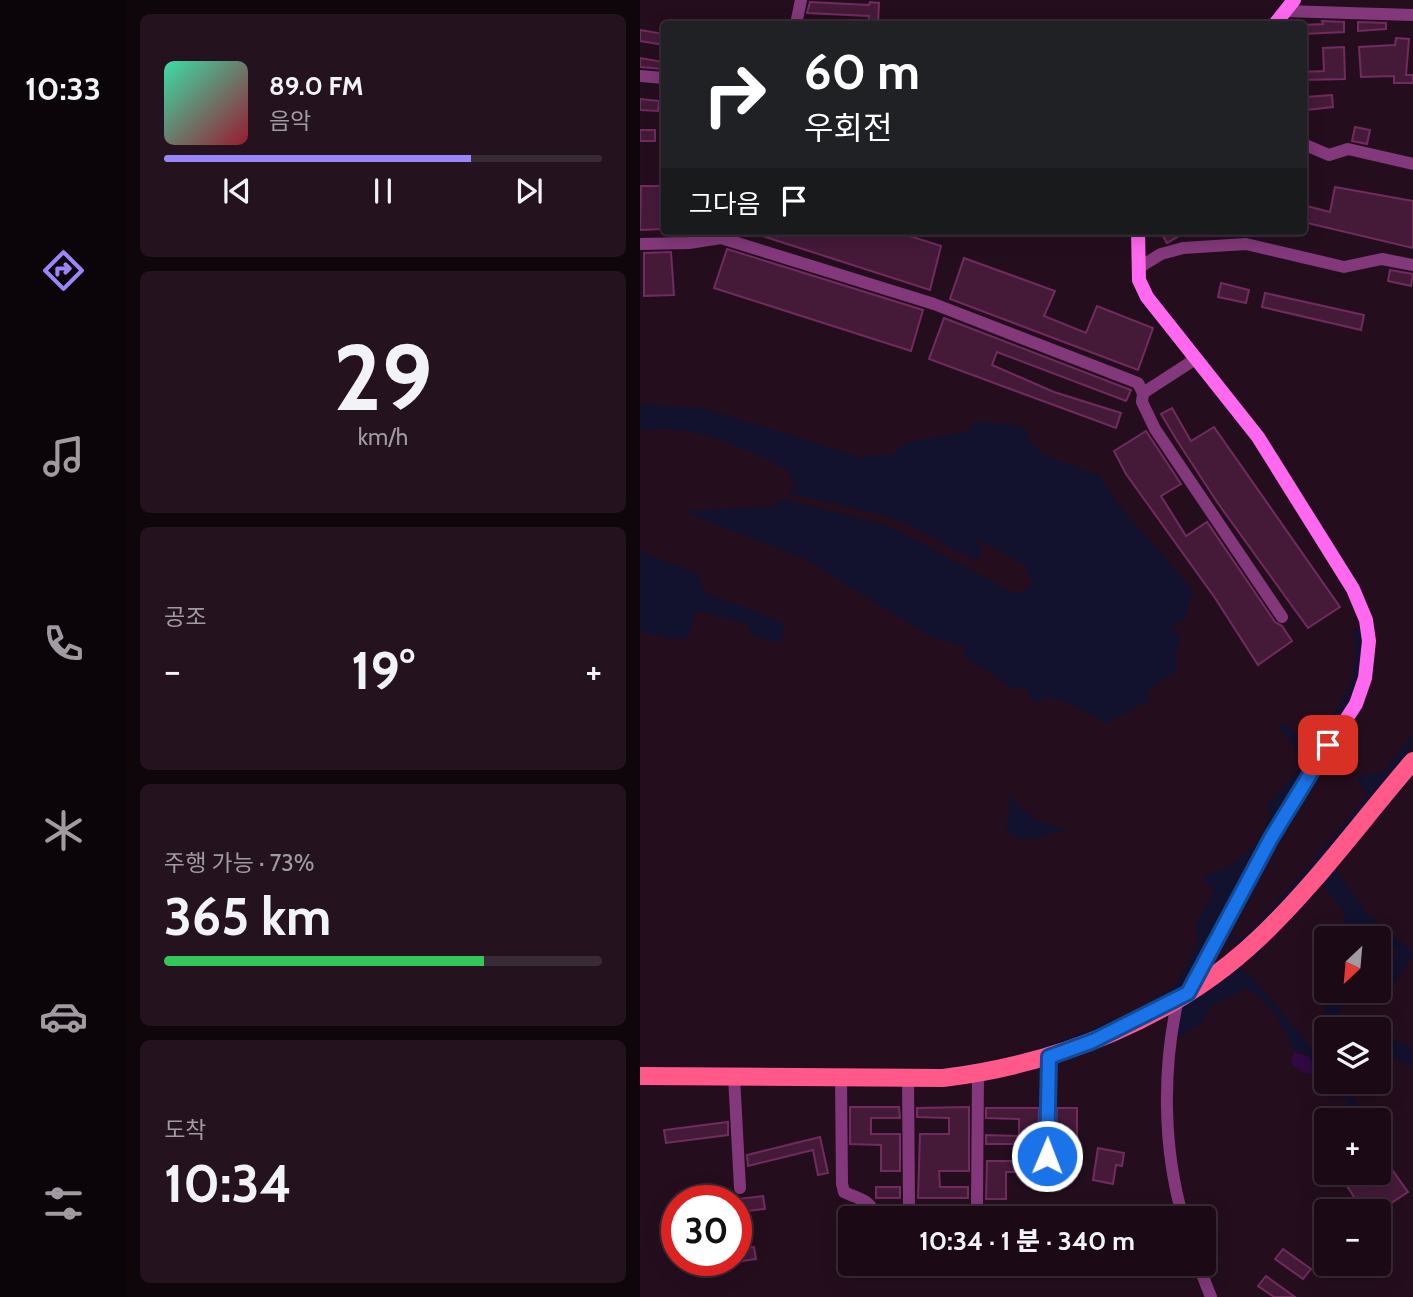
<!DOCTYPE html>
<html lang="ko">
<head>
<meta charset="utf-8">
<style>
  :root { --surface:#1b0a16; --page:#24131f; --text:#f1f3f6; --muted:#a09aa1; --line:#392b35; --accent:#9986f9 }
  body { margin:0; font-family:Cabin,"Noto Sans KR",sans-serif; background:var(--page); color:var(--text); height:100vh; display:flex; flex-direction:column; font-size:26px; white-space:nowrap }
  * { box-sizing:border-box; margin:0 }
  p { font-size:23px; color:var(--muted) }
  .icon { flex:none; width:38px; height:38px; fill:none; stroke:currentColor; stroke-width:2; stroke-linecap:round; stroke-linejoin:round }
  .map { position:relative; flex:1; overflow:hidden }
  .sheet { display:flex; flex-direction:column; gap:14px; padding:14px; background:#0f060c; width:514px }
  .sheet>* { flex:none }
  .top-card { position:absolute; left:21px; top:21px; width:646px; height:214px; border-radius:7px; box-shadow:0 4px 18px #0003,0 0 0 2px var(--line); background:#202124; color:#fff; overflow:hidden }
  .needle { width:46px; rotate:206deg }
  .fabs { position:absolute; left:674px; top:926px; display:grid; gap:14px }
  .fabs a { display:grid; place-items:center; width:77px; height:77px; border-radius:7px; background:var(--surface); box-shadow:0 4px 18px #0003,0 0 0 2px var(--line); font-size:35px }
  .speed { position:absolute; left:21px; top:1185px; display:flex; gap:14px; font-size:35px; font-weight:700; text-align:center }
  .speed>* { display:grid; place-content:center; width:91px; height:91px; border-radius:50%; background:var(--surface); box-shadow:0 4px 18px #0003,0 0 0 2px var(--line); line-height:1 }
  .speed .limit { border:10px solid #d22; background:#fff; color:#111 }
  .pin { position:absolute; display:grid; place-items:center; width:60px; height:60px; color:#fff; margin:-30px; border-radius:14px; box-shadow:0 4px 10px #0006 }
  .me { position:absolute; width:77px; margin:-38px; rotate:1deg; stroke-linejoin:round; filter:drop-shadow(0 0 5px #0008) }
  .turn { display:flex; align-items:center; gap:24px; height:147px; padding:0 28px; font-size:32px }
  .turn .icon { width:91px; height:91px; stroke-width:2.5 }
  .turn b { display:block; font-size:49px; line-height:60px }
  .then { display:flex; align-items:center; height:66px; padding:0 28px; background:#0003; gap:14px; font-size:26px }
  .big { font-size:52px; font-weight:800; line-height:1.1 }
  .sheet .card { flex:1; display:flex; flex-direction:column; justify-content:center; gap:10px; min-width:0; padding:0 24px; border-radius:10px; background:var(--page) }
  .sheet .dial { align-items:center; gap:0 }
  .dial b { font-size:91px; line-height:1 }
  .song { display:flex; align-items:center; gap:21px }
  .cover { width:84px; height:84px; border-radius:10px; background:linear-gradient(135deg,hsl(160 70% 55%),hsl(350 70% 35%)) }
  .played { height:7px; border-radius:4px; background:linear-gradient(90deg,var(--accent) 70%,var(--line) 70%) }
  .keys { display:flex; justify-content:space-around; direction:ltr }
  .heat { display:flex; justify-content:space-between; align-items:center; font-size:38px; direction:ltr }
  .charge { height:10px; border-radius:5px; background:linear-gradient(90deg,#34c759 73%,var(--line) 0) }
  .trip { position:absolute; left:198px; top:1206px; width:378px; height:70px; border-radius:7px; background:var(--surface); box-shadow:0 4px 18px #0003,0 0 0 2px var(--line); font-weight:800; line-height:70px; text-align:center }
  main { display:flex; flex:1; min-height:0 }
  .menu { display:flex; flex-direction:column; width:126px; justify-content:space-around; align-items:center; background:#0b0409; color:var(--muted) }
  .menu .icon { width:49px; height:49px }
  .menu .active { color:var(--accent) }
  .menu b { font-size:32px; color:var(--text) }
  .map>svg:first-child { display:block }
  .green { fill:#12112e }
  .water { fill:#320942 }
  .building { fill:#451a39; stroke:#712b5e; stroke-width:2 }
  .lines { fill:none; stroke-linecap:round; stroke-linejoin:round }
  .street { stroke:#83387b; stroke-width:12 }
  .secondary { stroke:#ff68ef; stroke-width:14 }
  .primary { stroke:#ff5889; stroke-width:18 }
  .route-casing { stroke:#114b97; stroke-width:18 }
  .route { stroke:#1a73e8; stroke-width:12 }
</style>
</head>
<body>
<main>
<nav class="menu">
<b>10:33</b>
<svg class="icon active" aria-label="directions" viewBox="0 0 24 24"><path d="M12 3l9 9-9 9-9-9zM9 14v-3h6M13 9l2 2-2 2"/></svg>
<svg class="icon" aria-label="music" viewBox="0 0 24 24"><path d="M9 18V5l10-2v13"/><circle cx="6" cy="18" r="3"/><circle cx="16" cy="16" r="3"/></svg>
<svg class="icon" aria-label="phone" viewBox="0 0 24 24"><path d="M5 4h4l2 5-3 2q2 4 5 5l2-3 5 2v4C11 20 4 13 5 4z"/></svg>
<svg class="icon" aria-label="climate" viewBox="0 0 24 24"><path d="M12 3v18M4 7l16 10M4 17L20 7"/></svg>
<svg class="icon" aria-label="car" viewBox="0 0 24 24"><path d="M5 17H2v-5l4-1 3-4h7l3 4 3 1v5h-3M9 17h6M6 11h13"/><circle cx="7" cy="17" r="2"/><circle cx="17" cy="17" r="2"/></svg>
<svg class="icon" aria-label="filters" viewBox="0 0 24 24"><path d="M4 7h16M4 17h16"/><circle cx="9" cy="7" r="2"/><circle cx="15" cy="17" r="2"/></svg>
</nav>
<section class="sheet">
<div class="card">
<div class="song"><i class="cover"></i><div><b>89.0 FM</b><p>음악</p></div></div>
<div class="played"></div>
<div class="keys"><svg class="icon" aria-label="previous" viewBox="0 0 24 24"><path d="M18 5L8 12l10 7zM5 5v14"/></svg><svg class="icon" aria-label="pause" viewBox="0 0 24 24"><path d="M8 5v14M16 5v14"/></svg><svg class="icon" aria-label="next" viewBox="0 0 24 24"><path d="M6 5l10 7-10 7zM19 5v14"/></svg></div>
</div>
<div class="card dial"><b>29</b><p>km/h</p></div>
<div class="card"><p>공조</p>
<div class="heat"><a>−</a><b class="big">19°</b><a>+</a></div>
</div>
<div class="card"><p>주행 가능 · 73%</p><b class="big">365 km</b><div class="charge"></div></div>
<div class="card"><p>도착</p><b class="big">10:34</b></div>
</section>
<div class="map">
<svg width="773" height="1297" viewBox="0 0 773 1297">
  <rect width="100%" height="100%" fill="#240e1e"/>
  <!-- green -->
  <g class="green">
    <path d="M0,404L66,409L220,457L254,454L265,443L327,432L335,421L376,425L389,431L387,439L405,456L459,475L478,504L553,591L545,616L530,629L540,636L535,658L537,670L506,692L511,699L465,724C451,713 421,698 404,697L400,703L389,698L388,691L380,687L373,689L322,655L325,647L289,636L165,559L43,511L134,506L142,499L249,526L372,592L383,593L394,580L386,574L388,567L337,538L342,553L336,561L272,526L241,514L148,493L155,487L149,471C104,448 51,421 0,431Z"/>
    <polygon points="0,551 59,574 63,592 145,623 141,643 109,634 109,624 57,611 45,641 38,637 32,639 0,631"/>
    <path d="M722,627L724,660L707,704L663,772L541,986L504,1010L499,1008L536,985L558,943L555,925L575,890L563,881L566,875L588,867L614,846L630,816L627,806L662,765L654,746L636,724H645L659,736L674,735C698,712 715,686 715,652C715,644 716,637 712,631Z"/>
    <path d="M772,734V751L687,856L602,945L593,941L588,934L601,939C650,891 685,845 728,794L718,782V777L744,772Z"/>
    <polygon points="772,768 772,778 697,865 698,873 728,914 772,951 772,957 754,985 739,975 758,951 723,925 721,938 706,938 703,911 683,885 626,941 615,964 616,950"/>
    <path d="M368,795L398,822L429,830C408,830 381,853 366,828L370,809Z"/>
    <path d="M591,968L602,969L612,977L686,1065V1081L677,1073L673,1074L674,1069L665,1054L654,1052C646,1031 628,996 605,989L571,1006L562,1023L537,1038L542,1005Z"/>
    <polygon points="691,990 703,991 701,1010 692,1029 686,1029 686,1043 678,1032"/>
    <path d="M494,1010L499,1014L448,1039L340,1070L117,1074L118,1067C178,1067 241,1074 300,1068C368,1061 432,1040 494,1010Z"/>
    <polygon points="738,1034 772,1047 772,1067 739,1050"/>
    <polygon points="686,1082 700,1082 722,1108 709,1118 702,1110 709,1104"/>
  </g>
  <!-- water -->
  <polygon class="water" points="654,1052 670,1057 673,1074 661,1072 651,1063"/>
  <!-- building -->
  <g class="building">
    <polygon points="170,2 229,5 230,2 239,3 238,24 228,24 229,16 167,13"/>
    <polygon points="682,21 704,22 704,32 663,34 663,25 683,24"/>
    <polygon points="718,22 746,23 746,29 718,31"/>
    <polygon points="0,30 24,34 24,45 0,41"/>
    <polygon points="756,38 769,39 766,75 773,75 773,83 754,83 754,76 721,77 719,47 755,45"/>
    <polygon points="704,47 705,79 663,80 663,72 684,71 683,48"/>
    <polygon points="0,58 23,62 22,69 0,67"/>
    <polygon points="692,95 693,107 667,110 666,97"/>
    <polygon points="0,99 19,101 18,111 0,110"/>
    <polygon points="715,127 730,130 727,144 712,141"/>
    <rect x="0" y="130" width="15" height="11"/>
    <polygon points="1,186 24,186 24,229 0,230"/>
    <polygon points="695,187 773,201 773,248 663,222 663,205 690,212"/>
    <polygon points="107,231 254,231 301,246 290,290"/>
    <polygon points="520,231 547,231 527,243"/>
    <polygon points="87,249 283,310 271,351 74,288"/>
    <polygon points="31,252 34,295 4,296 4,253"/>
    <polygon points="324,258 415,291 404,316 446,333 457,306 513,328 498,370 310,299"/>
    <polygon points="750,270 773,274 771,286 748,281"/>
    <polygon points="581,283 609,290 606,303 578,297"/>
    <polygon points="625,293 724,315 721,330 622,307"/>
    <polygon points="304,318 491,390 486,401 357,352 352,365 414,392 481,413 476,428 289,359"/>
    <polygon points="532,408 551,441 574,427 700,607 668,628 577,502 536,439 521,414"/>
    <polygon points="506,431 541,484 521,496 546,536 567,522 635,622 642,626 652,641 618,665 575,598 486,474 474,451"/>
    <polygon points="210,1107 259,1107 260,1118 231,1118 231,1134 260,1134 260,1171 241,1171 241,1145 210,1144"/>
    <polygon points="329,1107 329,1171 299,1171 300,1187 328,1187 328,1198 278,1198 280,1134 309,1134 309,1118 277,1117 277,1108"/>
    <polygon points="346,1108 399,1108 397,1172 366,1172 366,1199 346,1199 347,1161 379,1161 379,1144 346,1144 346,1135 379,1136 379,1119 346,1118"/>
    <polygon points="417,1108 437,1108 437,1146 416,1146"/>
    <polygon points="88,1122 88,1135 26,1143 24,1130"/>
    <polygon points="180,1137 188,1173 178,1175 173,1150 108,1166 107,1155"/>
    <polygon points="458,1148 484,1153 482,1166 476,1165 473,1184 453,1180"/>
    <polygon points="738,1150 768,1192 739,1211 723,1211 698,1172 738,1172"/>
    <rect x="415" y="1162" width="22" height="11"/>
    <rect x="236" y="1187" width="24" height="11"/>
    <polygon points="123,1196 125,1209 99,1212 97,1199"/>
    <polygon points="114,1247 116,1259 96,1262 96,1249"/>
    <polygon points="643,1249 671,1269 663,1279 635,1259"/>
    <polygon points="626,1276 655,1297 634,1297 618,1286"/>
  </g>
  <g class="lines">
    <!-- street -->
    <g class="street">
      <polyline points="645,11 773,15"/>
      <polyline points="156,24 161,0"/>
      <polyline points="0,76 24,78"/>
      <polyline points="663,144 689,155 708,149 773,164"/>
      <polyline points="0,244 49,243 81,238 294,304 498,383 503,393 502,402 515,429 642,617"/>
      <polyline points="498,268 521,254 543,248 606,244 704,267 742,259 773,265"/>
      <polyline points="503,393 554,360"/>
      <path d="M538,999C522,1070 523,1148 543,1218"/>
      <polyline points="94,1076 100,1188"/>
      <polyline points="268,1078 269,1206"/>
      <path d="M201,1079L202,1184L204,1192C221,1200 231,1199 236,1218"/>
      <polyline points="406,1180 409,1057"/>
      <polyline points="337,1204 338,1074"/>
      <polyline points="558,1264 571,1297"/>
    </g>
    <!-- secondary -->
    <g class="secondary">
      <polyline points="635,24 654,0"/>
      <polyline points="498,231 499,280 507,297 618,437 713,589 726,620 729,641 725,678 716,704 642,819 548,993"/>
    </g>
    <!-- primary -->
    <path class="primary" d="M0,1076L303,1078C418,1064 535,1018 619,938C676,884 722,820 773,761"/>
  </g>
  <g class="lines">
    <defs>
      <polyline id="route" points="407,1156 409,1057 453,1041 548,993 631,838 688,745"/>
    </defs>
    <!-- route casing -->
    <use href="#route" class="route-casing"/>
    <!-- route -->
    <use href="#route" class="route"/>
  </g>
</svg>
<div class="fabs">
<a><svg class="needle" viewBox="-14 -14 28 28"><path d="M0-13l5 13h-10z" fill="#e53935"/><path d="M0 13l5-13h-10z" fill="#a09aa1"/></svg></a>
<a><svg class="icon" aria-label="layers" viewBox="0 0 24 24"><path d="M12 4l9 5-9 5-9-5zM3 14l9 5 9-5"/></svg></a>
<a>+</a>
<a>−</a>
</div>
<div class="speed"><div class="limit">30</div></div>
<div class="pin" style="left:688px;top:745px;background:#d93025"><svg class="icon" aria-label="arrive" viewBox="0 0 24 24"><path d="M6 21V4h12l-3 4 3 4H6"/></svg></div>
<svg class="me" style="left:407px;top:1156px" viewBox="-20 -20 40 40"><circle r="17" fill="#1a73e8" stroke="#fff" stroke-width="3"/><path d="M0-11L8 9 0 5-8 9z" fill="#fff"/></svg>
<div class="trip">10:34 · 1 분 · 340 m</div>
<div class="top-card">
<div class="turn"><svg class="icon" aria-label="right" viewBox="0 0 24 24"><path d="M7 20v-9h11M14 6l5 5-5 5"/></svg><div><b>60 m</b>우회전</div></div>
<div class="then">그다음<svg class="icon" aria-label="arrive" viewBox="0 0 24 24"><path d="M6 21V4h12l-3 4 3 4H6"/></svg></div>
</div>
</div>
</main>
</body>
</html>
